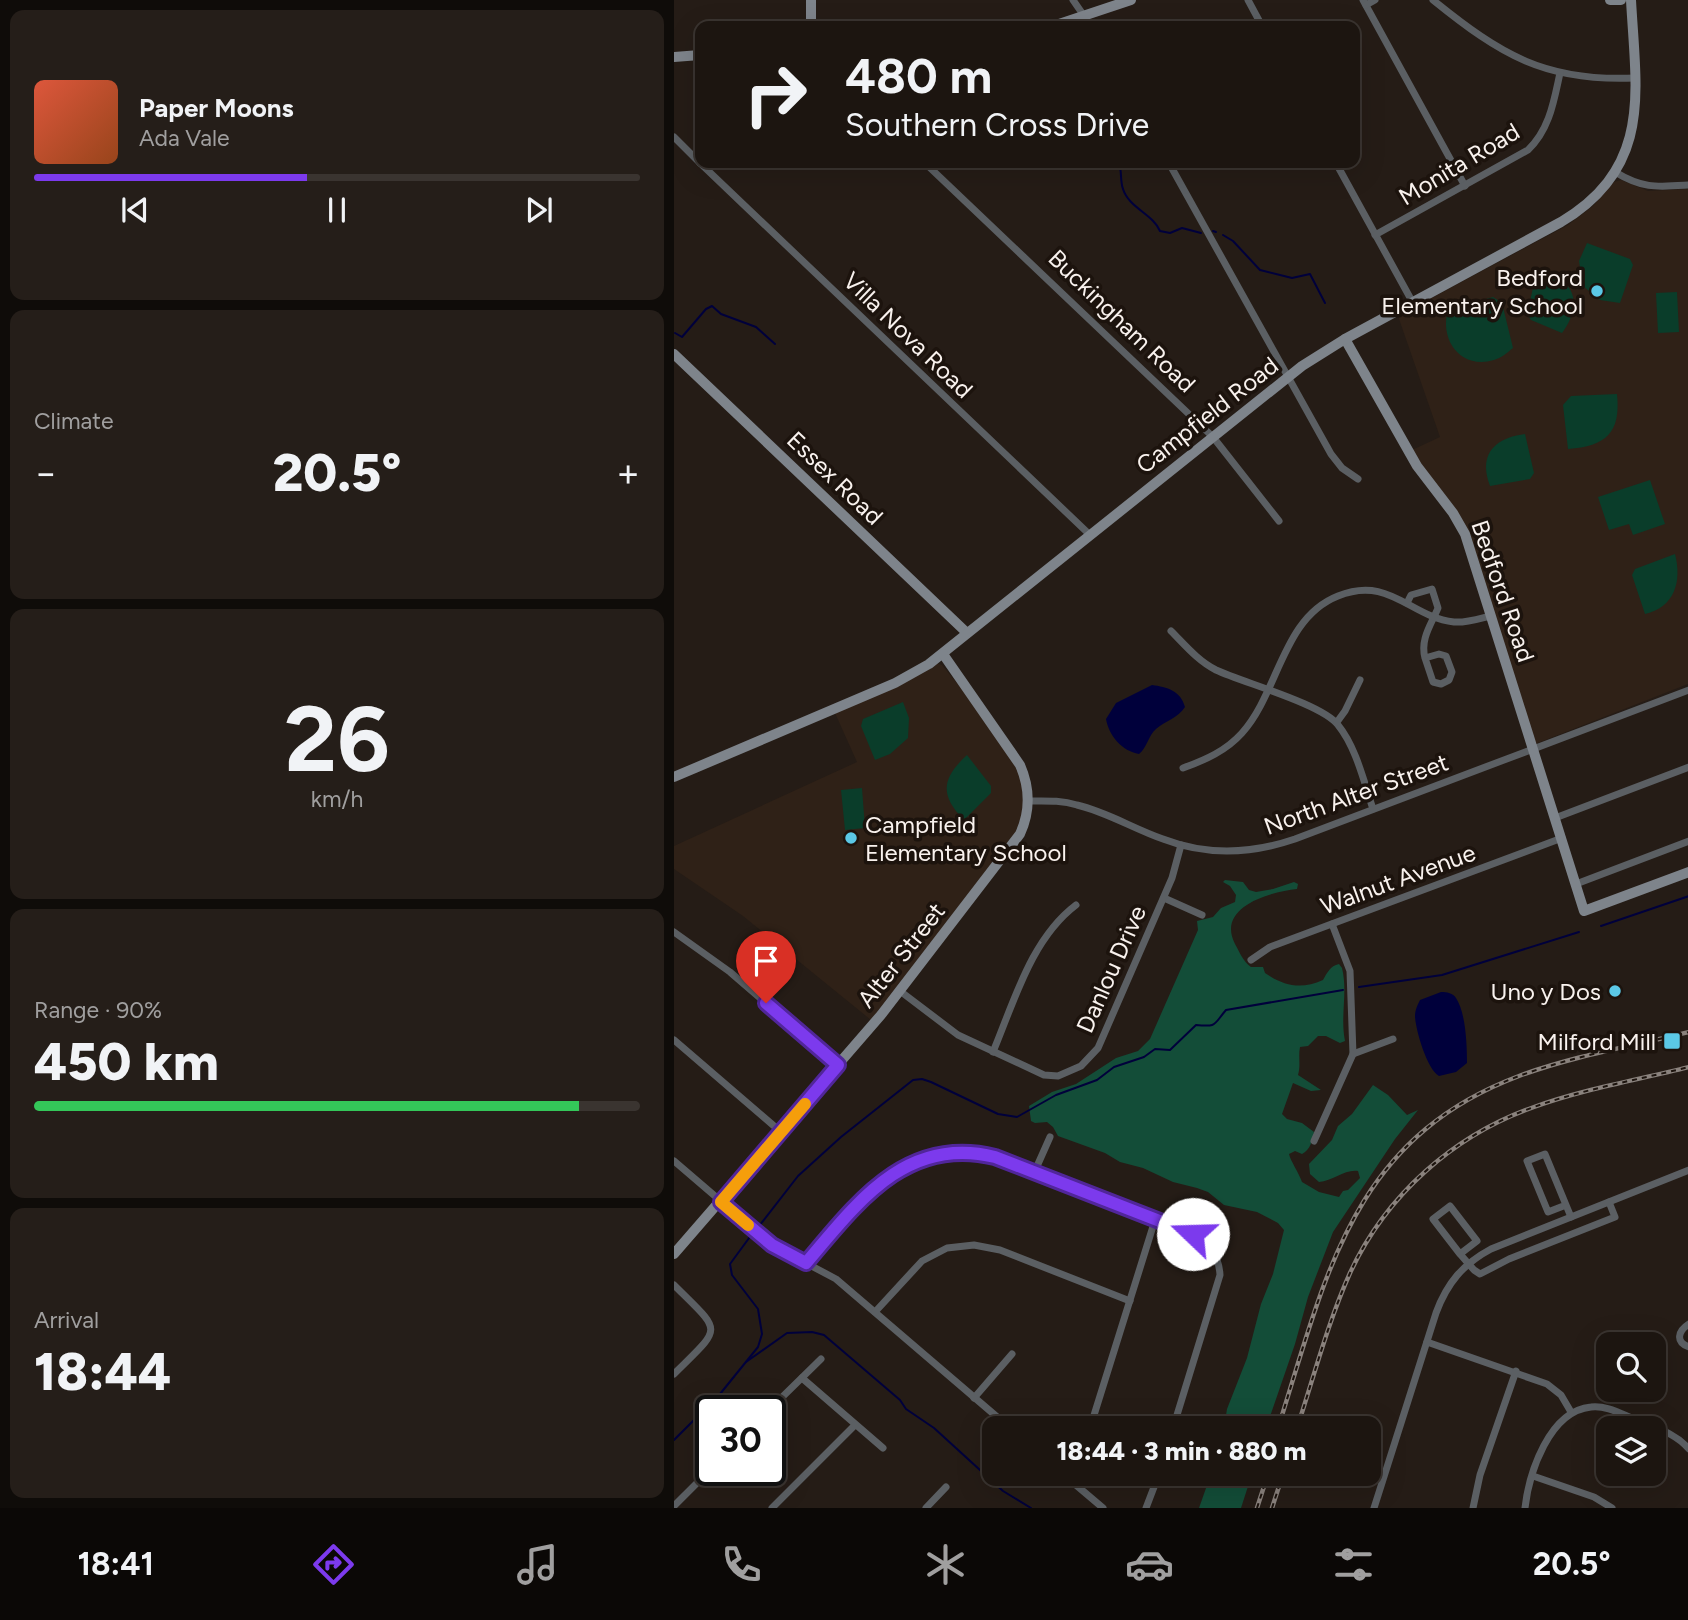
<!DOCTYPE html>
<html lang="en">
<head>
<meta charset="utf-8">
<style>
  :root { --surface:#1c1510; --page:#251e19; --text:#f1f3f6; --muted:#a09f9f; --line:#3a3430; --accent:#7c3aed }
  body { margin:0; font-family:Figtree,sans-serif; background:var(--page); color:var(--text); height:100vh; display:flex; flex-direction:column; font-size:26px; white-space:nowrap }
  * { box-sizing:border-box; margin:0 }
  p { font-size:23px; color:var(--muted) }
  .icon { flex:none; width:38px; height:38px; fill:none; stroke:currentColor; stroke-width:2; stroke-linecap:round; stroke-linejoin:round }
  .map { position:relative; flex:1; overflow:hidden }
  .sheet { display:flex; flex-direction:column; gap:10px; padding:10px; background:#0f0c09; width:674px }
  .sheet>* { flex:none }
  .top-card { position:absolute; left:21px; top:21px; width:665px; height:147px; border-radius:14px; box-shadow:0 7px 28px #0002,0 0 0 2px var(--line); background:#1c1510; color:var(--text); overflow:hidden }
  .tools { position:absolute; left:922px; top:1332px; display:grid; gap:14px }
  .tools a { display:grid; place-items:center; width:70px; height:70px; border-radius:14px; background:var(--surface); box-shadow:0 7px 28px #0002,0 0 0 2px var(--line); font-size:35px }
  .speed { position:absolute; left:21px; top:1395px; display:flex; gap:14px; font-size:35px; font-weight:700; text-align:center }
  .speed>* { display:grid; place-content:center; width:91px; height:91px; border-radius:50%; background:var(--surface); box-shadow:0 7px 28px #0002,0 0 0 2px var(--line); line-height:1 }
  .speed .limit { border:4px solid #111; border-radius:10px; background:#fff; color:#111 }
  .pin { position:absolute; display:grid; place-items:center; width:60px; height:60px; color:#fff; margin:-72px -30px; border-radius:50% 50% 50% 0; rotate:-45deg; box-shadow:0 0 7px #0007 }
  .pin .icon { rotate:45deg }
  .me { position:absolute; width:77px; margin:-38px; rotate:291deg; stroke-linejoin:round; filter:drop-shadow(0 0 5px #0008) }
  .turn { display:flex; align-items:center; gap:24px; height:147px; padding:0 35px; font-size:32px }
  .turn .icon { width:91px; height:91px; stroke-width:2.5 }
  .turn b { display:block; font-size:49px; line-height:60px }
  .big { font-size:52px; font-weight:800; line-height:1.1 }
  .sheet .tile { flex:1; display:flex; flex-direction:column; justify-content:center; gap:10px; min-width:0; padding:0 24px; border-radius:14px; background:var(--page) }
  .sheet .dial { align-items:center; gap:0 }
  .dial b { font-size:91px; line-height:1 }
  .song { display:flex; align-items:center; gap:21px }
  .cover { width:84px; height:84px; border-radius:10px; background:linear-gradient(135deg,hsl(10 70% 55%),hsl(20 70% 35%)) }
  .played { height:7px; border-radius:4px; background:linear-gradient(90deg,var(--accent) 45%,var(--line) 45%) }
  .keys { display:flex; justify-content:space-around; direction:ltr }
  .heat { display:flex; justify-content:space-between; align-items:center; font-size:38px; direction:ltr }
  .charge { height:10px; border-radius:5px; background:linear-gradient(90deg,#34c759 90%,var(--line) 0) }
  .trip { position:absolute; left:308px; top:1416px; width:399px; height:70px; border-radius:14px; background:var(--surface); box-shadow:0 7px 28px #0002,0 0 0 2px var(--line); font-weight:800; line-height:70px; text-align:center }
  .dock { display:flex; height:112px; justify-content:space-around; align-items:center; background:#0b0806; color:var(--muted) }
  .dock .icon { width:49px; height:49px }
  .dock .current { color:var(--accent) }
  .dock b { font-size:32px; color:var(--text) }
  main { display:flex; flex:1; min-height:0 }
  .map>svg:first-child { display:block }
  .built { fill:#2f2117 }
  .green { fill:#0a3d2a }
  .forest { fill:#134d38 }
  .water { fill:#00003b }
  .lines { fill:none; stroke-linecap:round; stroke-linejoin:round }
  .stream { stroke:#00003b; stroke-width:2 }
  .street { stroke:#5b5f63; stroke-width:7 }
  .secondary { stroke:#7e848b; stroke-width:10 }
  .rail-casing { stroke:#8a827d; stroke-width:4.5 }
  .rail { stroke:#1c130d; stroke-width:2; stroke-dasharray:5; stroke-linecap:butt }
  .route-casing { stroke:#51269a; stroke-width:18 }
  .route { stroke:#7c3aed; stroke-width:12 }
  .slow { stroke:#f59e0b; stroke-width:12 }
  .poi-dot { fill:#5bc8e6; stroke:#1c130d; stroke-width:2.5 }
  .labels { text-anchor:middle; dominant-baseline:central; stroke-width:7; stroke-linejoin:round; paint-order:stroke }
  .street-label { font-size:24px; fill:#f9f2ee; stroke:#1c130d }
  .poi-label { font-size:24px; fill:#f9f2ee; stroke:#1c130d; text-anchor:end }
</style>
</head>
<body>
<main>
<section class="sheet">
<div class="tile">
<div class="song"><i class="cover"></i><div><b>Paper Moons</b><p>Ada Vale</p></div></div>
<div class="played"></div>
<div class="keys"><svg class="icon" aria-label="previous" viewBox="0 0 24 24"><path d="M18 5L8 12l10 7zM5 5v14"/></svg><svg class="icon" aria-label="pause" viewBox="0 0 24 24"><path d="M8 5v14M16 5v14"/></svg><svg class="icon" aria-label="next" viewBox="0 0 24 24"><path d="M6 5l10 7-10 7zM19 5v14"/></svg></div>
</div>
<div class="tile"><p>Climate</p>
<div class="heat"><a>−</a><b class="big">20.5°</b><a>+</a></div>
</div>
<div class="tile dial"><b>26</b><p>km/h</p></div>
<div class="tile"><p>Range · 90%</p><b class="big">450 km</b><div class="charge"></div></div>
<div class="tile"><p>Arrival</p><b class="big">18:44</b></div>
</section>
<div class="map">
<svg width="1015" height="1508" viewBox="0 0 1015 1508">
  <rect width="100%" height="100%" fill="#251c16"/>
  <!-- built -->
  <g class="built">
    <polygon points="947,180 974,191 1014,189 1014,684 861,744 794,534 738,450 766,437 724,316 894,225 919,206 940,182"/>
    <polygon points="262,663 268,665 291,693 336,755 349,782 349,813 341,834 197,1020 69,916 0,869 0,846 183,762 161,713"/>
  </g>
  <!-- green -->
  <g class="green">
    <polygon points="913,243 956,259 959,265 946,303 926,300 909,286 905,261"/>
    <path d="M862,275C869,276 878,276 885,280C908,291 900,318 888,333L857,320L853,314Z"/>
    <polygon points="1003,292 1005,332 984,333 982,293"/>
    <path d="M819,297L828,303L839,348C833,353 827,358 820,360C787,370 765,340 774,310Z"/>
    <path d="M943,394C947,433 932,446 894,449L889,405L897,396Z"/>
    <path d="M851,434L860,473L856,479L816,486C804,455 820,438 851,434Z"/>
    <polygon points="976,480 991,524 959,535 955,524 935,530 924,497"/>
    <path d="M1001,554C1008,581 1001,607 971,614L958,575L961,569Z"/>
    <polygon points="229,702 235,718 234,738 216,754 201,760 187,726 189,719"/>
    <path d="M293,755L317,786V793L290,820C265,795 268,778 293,755Z"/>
    <polygon points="188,788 191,828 171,830 167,790"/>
  </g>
  <!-- forest -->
  <g class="forest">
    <path d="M551,880L569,882L575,890L582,892L599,889L620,882L624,884L623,889C596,892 542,907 561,944C566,953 569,961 577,967H589L591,973C610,986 627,990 649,980C653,973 656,966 665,964L668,968C674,992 666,1016 671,1041L666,1043L652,1036H644L634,1046L626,1047C624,1057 627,1065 624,1075L647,1090L637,1091L619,1083L608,1114L613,1119L628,1123L640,1132C639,1140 636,1150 628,1154L621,1151L615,1154C616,1160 625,1173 628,1182L645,1192L665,1197L669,1191L674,1190L686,1178L684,1171C671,1169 659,1181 645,1182L636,1174L635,1164L658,1140L664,1126L678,1114L699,1085L714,1095L733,1115L744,1110L721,1139L659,1232L634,1297L621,1344L592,1428H550L553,1409L573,1358L587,1304L599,1274L610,1230L604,1223L583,1212L550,1205L534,1192L523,1188L499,1182L469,1168L446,1162L431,1153L384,1136L379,1127L373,1122L361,1123L357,1121L355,1106L378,1092L402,1084L442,1058L464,1051L476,1039L524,930L523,921L539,917L547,908L561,902L562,895L556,886L549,882Z"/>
    <polygon points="537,1474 578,1474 567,1508 525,1508"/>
  </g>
  <!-- water -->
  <g class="water">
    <path d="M478,685C493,687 507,691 511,707C504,718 491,721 482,729C474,736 473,748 465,754C448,751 435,736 432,719L442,703Z"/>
    <path d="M767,992C773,992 779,993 782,998C792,1013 793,1046 793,1063L782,1072L765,1076C753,1069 742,1031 741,1017C741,1010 743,1006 746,1000Z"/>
  </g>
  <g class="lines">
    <!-- stream -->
    <g class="stream">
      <path d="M445,163C448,171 446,181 449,189C455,208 479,214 486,231L496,233L508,228L527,233"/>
      <polyline points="539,231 542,232"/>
      <polyline points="549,235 559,241 586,270 618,278 636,274 651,303"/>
      <polyline points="1,333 8,337 32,309 38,306 47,314 82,327 101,344"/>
      <polyline points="927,926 1015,896"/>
      <polyline points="685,987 768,975 905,932"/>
      <path d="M82,1230L124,1176L167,1137L239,1080L248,1079L257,1082L324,1114L343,1117L382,1095L423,1080L440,1067L470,1057L481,1049L496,1050L522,1025C544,1027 539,1025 552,1010L669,990"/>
      <polyline points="72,1362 113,1333 138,1332 150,1335 226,1400 232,1409 260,1428 329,1491 357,1508"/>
      <polyline points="0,1440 46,1394 84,1347 88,1334 84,1309 58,1275 56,1264 78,1234"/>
    </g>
    <!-- street -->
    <g class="street">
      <polyline points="399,0 417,26"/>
      <polyline points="574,0 588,26"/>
      <polyline points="689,0 791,186"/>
      <path d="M759,0C827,55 871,82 961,78"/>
      <polyline points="692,5 701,0"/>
      <polyline points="0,137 26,163"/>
      <polyline points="26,163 415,534"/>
      <polyline points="251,163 539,437 605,521"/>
      <polyline points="495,163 657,454 668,468 684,479"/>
      <polyline points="662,163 739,303"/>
      <path d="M941,172C969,189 983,187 1015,185"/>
      <path d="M701,235L854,150C876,129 880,100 886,73"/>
      <path d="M733,603L737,595L758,589L764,608C757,625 746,639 751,658L765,654L772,656L778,672L775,680L767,684L759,682L751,658"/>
      <path d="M497,631C511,645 524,661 542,670C570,683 648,704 664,725C682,747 690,782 699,809"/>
      <polyline points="663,722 671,711 686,680"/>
      <path d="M509,768C531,760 552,751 568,733C605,692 608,618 664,596C715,575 736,617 780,622C792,623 804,619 816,616"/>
      <path d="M355,801C371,801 387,800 403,805C433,812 460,829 489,839C533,856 577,854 621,839L1015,690"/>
      <polyline points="881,818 1015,767"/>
      <polyline points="902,884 1015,841"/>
      <polyline points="490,898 528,915"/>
      <polyline points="658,924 676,971 679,1054"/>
      <polyline points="0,932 56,972 164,1065"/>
      <polyline points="577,960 596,947 888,838"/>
      <polyline points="226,991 284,1035 370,1075 384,1076 407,1066 424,1048 498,878 507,845"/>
      <polyline points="0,1040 107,1132"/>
      <path d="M319,1052C340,1002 357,939 402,905"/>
      <polyline points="640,1141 679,1054 719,1039"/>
      <polyline points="0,1161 98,1245 162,1279 336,1428"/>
      <polyline points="360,1173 376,1137"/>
      <polyline points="892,1205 871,1154 853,1161 874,1212 892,1205 897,1217"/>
      <polyline points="786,1254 759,1219 776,1206 803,1241 786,1254 800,1270 806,1274 835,1259 941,1217 935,1202"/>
      <path d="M132,1263C183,1203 232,1135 321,1157L519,1234C536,1243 545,1256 546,1275L499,1428"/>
      <path d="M0,1285C49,1334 49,1325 0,1374"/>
      <polyline points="201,1312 248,1261 273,1248 300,1245 326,1250 456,1301"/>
      <path d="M1015,1324C1004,1331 1001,1342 1015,1347"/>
      <polyline points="753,1342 873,1384 887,1395 897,1412"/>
      <polyline points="128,1378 209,1448"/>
      <polyline points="300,1398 338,1354"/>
      <polyline points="95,1410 147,1359"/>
      <polyline points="416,1428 481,1220"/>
      <polyline points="389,1474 429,1508"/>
      <polyline points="859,1476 920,1497 938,1508"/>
      <polyline points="0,1506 37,1469"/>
      <polyline points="98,1508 181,1425"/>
      <polyline points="252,1508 272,1487"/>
      <polyline points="472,1508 485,1474"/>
      <path d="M700,1508L762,1313C773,1283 789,1264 817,1249L1015,1170"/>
      <polyline points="799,1508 806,1475 842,1371"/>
      <path d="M851,1508C855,1473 875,1411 917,1407C933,1405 949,1415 963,1420C982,1428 1001,1433 1015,1449"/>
    </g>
    <!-- secondary -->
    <g class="secondary">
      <polyline points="137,0 137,26"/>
      <polyline points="936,0 947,0"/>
      <polyline points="379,26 457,0"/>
      <polyline points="0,57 26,55"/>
      <polyline points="671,339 743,466 779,513 791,534 910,911 1015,872"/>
      <polyline points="0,354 293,633"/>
      <path d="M0,777L221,683L255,664L628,366L671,339L887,222C979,167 962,92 957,0"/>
      <path d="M0,1254L207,1015L346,834C357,810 356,788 346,765L269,654"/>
    </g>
    <defs>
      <g id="rail">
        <path d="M604,1428C652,1277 677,1139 845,1076C899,1056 958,1046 1015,1032"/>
        <path d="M623,1428C640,1376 654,1322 676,1273C712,1195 780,1135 860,1107C910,1089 963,1080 1015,1067"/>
        <polyline points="583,1508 594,1474"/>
        <polyline points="598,1508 609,1474"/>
      </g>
    </defs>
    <!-- rail casing -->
    <use href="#rail" class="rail-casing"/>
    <!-- rail -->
    <use href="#rail" class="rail"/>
  </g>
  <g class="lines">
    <defs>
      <path id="route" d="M92,1003L164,1065L47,1202L98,1245L132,1263C183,1203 232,1135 321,1157L519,1234"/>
    </defs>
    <!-- route casing -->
    <use href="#route" class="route-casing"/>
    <!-- route -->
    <use href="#route" class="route"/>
    <!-- slow -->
    <polyline class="slow" points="74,1225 47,1202 131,1104"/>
  </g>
  <!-- markers -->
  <g class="poi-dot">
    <circle cx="923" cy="291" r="7"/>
    <circle cx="177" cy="838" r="7"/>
    <circle cx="941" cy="991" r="7"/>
    <rect x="989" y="1032" width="18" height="18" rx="3.5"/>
  </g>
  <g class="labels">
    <!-- street labels -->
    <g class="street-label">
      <text transform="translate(785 164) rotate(-31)">Monita Road</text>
      <text transform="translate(448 321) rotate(44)">Buckingham Road</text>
      <text transform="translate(234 335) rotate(44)">Villa Nova Road</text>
      <text transform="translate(533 415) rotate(-38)">Campfield Road</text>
      <text transform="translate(161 478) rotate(44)">Essex Road</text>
      <text transform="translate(829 591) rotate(71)">Bedford Road</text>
      <text transform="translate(682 794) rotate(-20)">North Alter Street</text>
      <text transform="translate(724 879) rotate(-20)">Walnut Avenue</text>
      <text transform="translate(227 955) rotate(-52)">Alter Street</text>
      <text transform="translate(437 969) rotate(-66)">Danlou Drive</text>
    </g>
    <!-- poi labels -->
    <g class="poi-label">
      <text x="909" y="277">Bedford<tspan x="909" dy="28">Elementary School</tspan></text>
      <text x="191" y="824" text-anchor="start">Campfield<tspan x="191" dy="28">Elementary School</tspan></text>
      <text x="927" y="991">Uno y Dos</text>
      <text x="982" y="1041">Milford Mill</text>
    </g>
  </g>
</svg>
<div class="tools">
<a><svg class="icon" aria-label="search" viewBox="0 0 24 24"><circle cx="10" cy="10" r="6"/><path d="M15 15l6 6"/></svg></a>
<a><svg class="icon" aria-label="layers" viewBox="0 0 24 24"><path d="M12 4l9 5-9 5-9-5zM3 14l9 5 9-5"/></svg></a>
</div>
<div class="speed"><div class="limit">30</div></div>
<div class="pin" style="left:92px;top:1003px;background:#d93025"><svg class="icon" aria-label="arrive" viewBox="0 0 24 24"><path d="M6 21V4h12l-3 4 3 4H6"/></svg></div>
<svg class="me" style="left:519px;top:1234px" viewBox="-20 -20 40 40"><circle r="19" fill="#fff"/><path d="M0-13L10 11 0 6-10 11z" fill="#7c3aed"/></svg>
<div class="trip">18:44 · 3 min · 880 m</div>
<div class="top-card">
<div class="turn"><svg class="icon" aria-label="right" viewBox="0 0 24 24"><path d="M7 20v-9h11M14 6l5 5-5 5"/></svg><div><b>480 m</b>Southern Cross Drive</div></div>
</div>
</div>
</main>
<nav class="dock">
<b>18:41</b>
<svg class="icon current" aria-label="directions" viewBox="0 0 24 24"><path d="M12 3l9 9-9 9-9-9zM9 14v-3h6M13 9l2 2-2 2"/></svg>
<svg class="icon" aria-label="music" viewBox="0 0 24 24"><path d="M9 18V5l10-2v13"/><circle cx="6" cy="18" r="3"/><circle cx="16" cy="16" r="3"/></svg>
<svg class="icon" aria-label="phone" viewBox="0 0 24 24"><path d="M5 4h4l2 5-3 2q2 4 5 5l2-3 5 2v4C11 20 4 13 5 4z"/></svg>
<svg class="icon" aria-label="climate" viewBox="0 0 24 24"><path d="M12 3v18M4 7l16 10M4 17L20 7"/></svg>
<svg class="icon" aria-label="car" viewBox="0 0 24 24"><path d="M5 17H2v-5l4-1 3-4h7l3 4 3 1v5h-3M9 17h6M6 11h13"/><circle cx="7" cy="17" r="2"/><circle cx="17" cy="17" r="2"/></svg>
<svg class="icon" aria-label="filters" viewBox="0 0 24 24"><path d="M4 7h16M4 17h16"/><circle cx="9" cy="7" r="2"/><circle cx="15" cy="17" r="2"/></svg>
<b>20.5°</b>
</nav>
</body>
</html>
